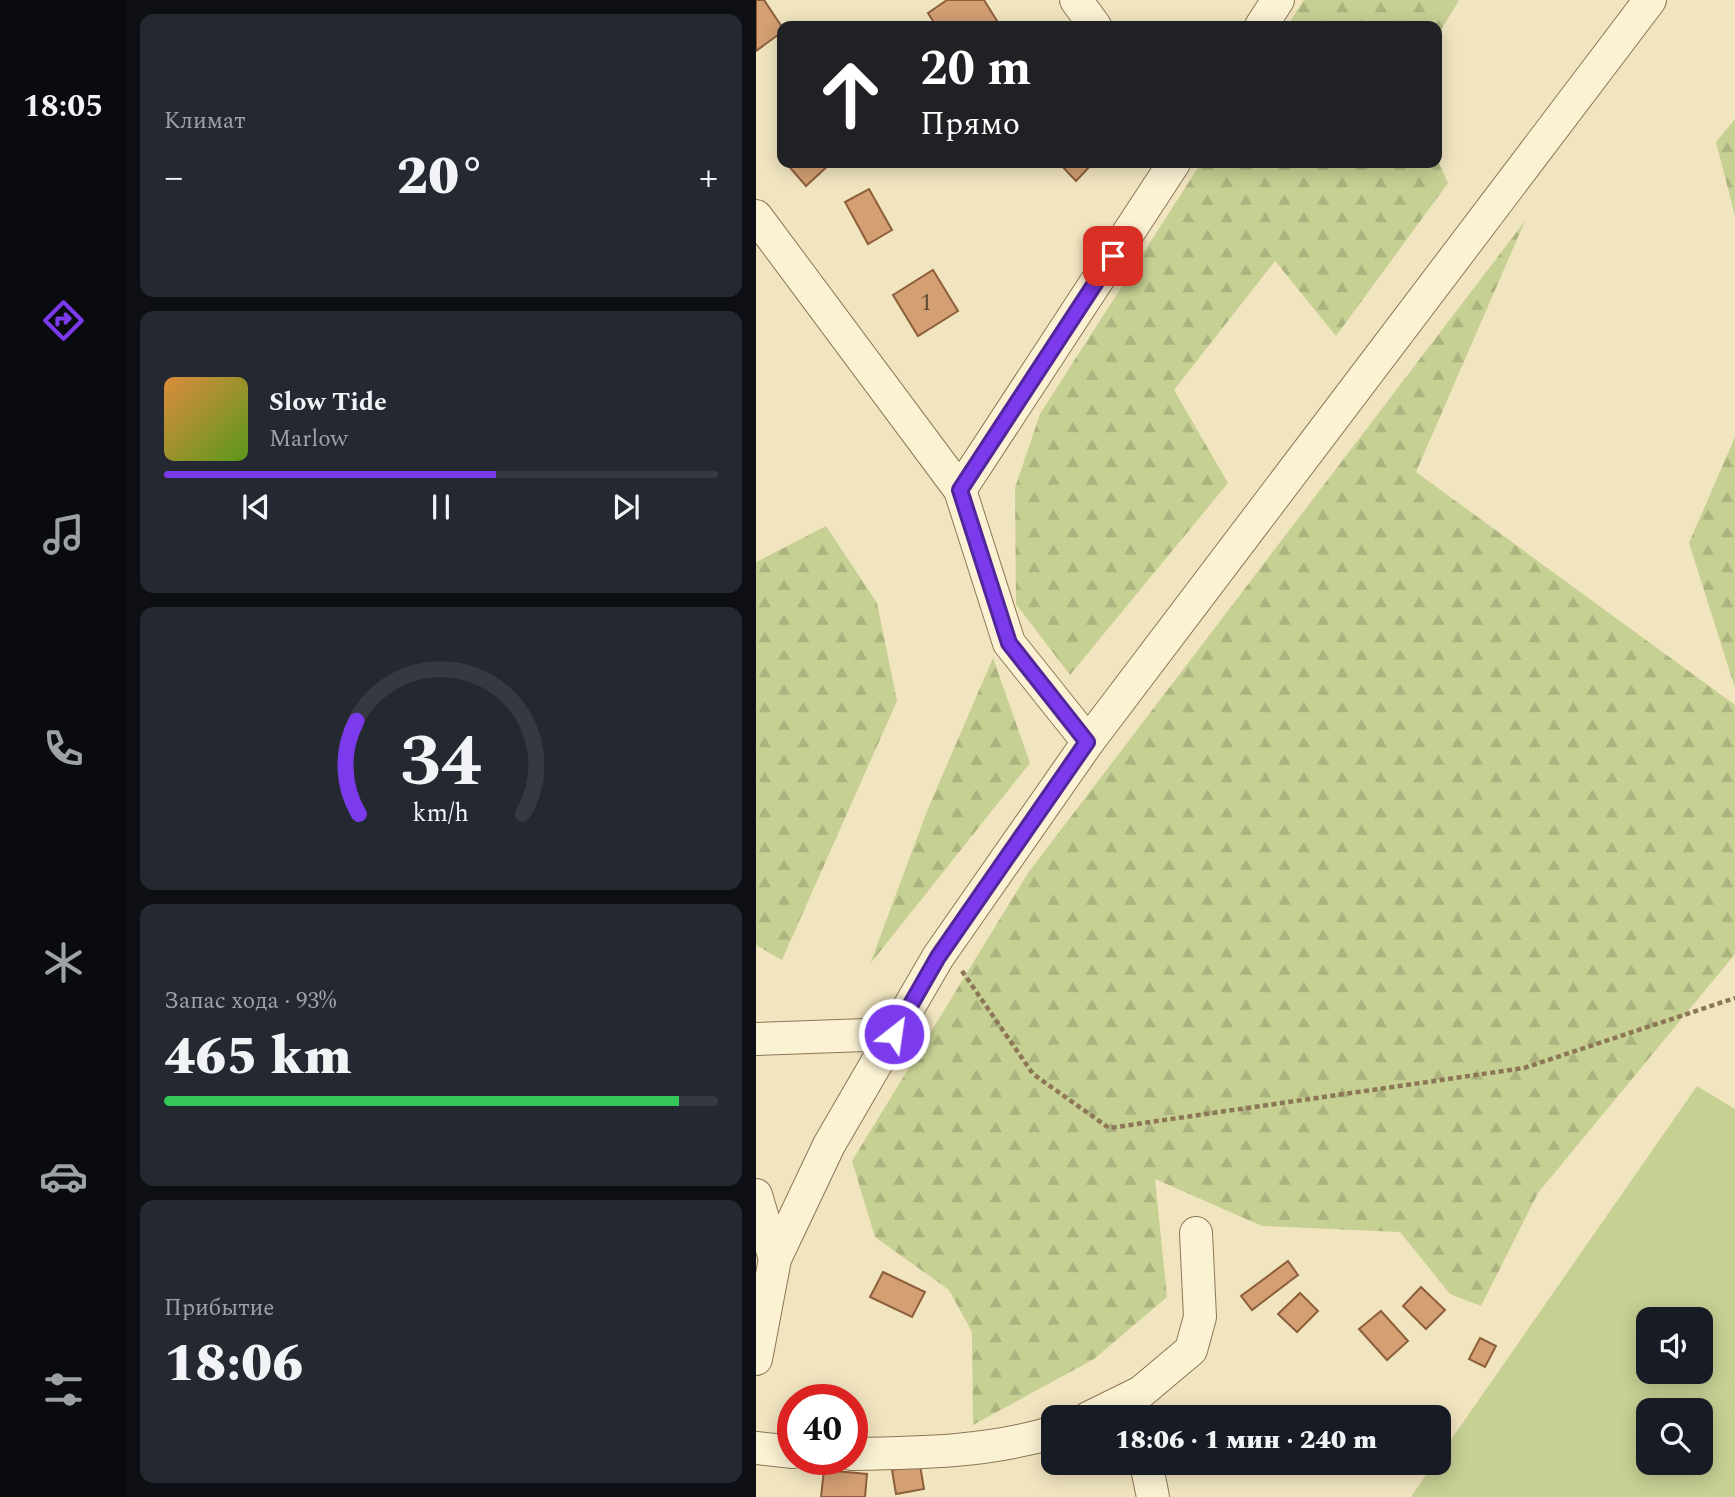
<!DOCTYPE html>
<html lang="ru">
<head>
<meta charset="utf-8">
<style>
  :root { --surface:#171b24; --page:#242831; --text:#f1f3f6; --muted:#9ea1a6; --line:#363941; --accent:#7c3aed }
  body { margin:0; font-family:Spectral,serif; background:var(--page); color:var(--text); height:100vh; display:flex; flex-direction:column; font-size:26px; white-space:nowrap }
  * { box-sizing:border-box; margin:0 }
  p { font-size:23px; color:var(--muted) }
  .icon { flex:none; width:38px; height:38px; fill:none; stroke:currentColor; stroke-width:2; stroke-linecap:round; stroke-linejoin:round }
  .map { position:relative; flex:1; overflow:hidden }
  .side { display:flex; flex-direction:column; gap:14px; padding:14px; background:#0d0f14; width:630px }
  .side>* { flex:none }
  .guide { position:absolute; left:21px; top:21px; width:665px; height:147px; border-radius:14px; box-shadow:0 4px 18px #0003; background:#202124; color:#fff; overflow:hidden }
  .fabs { position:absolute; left:880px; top:1307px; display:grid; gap:14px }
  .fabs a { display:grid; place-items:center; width:77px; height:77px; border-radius:14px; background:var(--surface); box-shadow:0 4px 18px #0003; font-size:35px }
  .speed { position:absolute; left:21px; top:1384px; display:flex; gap:14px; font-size:35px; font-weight:700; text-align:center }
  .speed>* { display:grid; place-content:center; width:91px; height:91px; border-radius:50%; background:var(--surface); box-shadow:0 4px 18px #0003; line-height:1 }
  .speed .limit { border:10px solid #d22; background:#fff; color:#111 }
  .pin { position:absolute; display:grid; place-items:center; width:60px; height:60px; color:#fff; margin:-30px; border-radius:14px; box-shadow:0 4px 10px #0006 }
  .me { position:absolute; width:77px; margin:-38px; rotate:30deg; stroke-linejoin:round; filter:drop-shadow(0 0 5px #0008) }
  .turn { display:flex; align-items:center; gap:24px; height:147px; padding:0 28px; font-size:32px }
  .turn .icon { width:91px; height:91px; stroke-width:2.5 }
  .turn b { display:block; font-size:49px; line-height:60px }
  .big { font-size:52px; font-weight:800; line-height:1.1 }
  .side .widget { flex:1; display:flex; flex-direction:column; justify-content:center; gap:10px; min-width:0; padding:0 24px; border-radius:14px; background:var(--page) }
  .side .dial { align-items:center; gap:0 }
  .dial svg { height:182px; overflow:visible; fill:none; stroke:var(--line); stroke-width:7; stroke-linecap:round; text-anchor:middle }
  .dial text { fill:var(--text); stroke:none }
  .song { display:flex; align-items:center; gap:21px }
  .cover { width:84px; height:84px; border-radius:10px; background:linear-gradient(135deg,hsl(30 70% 55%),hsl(90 70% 35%)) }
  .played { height:7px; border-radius:4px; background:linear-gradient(90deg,var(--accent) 60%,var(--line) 60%) }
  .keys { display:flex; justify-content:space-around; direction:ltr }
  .heat { display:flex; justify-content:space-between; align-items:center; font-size:38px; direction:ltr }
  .charge { height:10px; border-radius:5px; background:linear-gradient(90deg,#34c759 93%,var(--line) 0) }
  .trip { position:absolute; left:285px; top:1405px; width:410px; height:70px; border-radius:14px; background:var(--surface); box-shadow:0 4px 18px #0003; font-weight:800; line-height:70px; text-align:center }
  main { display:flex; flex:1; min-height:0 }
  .dock { display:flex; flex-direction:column; width:126px; justify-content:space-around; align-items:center; background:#090b0e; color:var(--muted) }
  .dock .icon { width:49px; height:49px }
  .dock .current { color:var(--accent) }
  .dock b { font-size:32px; color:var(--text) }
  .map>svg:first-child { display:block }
  .forest { fill:url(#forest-firs) }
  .garden { fill:#c6d093; fill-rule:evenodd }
  .building { fill:#d39f73; stroke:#8d5f3a; stroke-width:2 }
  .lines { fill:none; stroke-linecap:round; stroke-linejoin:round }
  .minor-casing { stroke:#8c7656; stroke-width:34 }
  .path { stroke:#8c7656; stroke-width:4.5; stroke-dasharray:5 3.5; stroke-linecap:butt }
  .minor { stroke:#fbf2d4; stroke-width:32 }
  .route-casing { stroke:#51269a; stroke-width:18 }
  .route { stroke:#7c3aed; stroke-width:12 }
  .labels { text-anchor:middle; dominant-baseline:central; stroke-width:5; stroke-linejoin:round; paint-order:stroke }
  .number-label { font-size:24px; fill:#604932 }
</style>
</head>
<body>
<main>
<nav class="dock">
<b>18:05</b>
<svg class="icon current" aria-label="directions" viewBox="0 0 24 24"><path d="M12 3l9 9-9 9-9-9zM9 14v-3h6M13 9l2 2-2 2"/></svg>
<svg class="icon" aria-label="music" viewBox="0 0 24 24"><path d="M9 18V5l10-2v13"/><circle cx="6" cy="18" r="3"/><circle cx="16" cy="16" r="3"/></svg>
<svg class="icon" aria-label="phone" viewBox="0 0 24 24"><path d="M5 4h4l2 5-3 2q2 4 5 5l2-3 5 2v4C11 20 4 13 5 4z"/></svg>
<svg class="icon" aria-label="climate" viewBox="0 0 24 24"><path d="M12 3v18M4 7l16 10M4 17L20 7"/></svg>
<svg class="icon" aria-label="car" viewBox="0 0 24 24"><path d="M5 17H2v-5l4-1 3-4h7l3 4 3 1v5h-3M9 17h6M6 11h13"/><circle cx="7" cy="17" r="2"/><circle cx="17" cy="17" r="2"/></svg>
<svg class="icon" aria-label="filters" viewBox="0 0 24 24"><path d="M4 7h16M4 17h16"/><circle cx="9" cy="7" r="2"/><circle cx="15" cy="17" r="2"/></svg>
</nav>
<section class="side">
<div class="widget"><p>Климат</p>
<div class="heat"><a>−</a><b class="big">20°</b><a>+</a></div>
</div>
<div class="widget">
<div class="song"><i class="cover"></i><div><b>Slow Tide</b><p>Marlow</p></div></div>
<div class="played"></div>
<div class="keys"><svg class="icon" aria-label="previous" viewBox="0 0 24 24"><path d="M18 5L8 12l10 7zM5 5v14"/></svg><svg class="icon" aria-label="pause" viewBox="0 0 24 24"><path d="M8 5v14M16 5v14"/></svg><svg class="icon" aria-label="next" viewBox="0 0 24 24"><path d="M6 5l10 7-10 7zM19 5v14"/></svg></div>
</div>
<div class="widget dial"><svg viewBox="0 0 100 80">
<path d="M14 69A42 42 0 1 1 86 69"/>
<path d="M14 69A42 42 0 0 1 13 28" stroke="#7c3aed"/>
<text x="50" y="56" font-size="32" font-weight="700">34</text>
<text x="50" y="72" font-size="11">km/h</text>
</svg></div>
<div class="widget"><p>Запас хода · 93%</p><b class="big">465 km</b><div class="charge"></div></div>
<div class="widget"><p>Прибытие</p><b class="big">18:06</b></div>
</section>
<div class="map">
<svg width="979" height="1497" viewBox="0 0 979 1497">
  <defs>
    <pattern id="forest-firs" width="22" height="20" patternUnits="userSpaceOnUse" patternTransform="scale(1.75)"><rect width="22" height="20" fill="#c6d093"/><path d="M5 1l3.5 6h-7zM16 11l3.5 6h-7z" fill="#abb37e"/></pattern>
  </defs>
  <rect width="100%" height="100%" fill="#f1e5c0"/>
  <!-- forest -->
  <g class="forest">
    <polygon points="548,0 703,0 681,37 681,26 531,26"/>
    <polygon points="979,119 979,216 960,142"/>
    <polygon points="681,159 692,183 580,336 519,261 418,390 472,483 314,675 260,604 259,488 284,414 445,163 681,163"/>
    <polygon points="769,221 660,472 979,705 979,954 782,1193 725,1306 694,1294 644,1232 506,1226 399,1179 411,1297 338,1359 217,1425 216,1332 193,1290 119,1237 96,1161 272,873"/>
    <polygon points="979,437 979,688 933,543"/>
    <polygon points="70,526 121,603 141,701 26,960 0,945 0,562"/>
    <polygon points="237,658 274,763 114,964 171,811"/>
  </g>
  <!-- garden -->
  <path class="garden" d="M941,1086L979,1109V1497H655L678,1463H682L683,1457ZM892,1320H945V1372H892ZM892,1410H945V1463H892Z"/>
  <!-- building -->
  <g class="building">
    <polygon points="0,0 8,0 26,27 26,32 0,51"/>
    <polygon points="191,0 228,0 243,24 239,26 180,26 172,13"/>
    <polygon points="30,163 75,163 50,186"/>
    <polygon points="303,163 337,163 320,181"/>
    <polygon points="113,189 136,230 112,244 89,202"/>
    <polygon points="177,270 202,311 162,336 137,295"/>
    <polygon points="532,1261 542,1275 496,1310 485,1296"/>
    <polygon points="127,1272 169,1292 156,1317 114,1297"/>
    <polygon points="665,1287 689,1310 670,1329 647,1306"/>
    <polygon points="544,1293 562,1311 541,1332 522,1314"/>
    <polygon points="625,1311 652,1341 631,1360 603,1329"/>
    <polygon points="724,1338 740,1346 729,1367 713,1359"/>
    <polygon points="480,1409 485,1418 464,1418"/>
    <polygon points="164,1465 168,1489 140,1494 136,1470"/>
    <polygon points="68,1470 111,1474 109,1497 65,1497"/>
  </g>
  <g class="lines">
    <defs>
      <g id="minor">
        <polyline points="320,0 339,26"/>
        <polyline points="505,26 522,0"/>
        <polyline points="0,216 204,490 253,643 332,742"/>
        <polyline points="204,490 418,163"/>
        <polyline points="0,1039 138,1034"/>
        <polyline points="0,1195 19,1259"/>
        <polyline points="0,1359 19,1259 73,1145 182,957 332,742 894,0"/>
        <polyline points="332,1418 385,1392 435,1350 444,1317 440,1233"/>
        <polyline points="0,1448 37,1452"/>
        <path d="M96,1454C164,1453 233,1452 298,1432"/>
        <polyline points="390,1463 397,1497"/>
      </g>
    </defs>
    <!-- minor casing -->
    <use href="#minor" class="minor-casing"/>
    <!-- path -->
    <polyline class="path" points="206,971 277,1074 353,1128 768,1068 979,998"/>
    <!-- minor -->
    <use href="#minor" class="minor"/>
  </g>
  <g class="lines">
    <defs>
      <polyline id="route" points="138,1034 182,957 331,742 253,643 204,490 357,256"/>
    </defs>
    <!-- route casing -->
    <use href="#route" class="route-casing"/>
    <!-- route -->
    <use href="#route" class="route"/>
  </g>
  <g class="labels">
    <!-- number labels -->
    <g class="number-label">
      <text x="170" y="303">1</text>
    </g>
  </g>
</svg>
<div class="fabs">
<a><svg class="icon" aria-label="sound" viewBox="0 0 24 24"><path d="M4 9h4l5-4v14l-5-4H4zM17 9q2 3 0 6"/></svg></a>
<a><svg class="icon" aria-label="search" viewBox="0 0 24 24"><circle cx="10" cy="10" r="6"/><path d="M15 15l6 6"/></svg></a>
</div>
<div class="speed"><div class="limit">40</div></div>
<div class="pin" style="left:357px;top:256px;background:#d93025"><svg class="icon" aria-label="arrive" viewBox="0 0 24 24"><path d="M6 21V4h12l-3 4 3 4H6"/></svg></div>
<svg class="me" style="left:138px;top:1034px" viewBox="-20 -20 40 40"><circle r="17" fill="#7c3aed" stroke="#fff" stroke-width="3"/><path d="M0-11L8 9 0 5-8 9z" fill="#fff"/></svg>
<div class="trip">18:06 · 1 мин · 240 m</div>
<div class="guide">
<div class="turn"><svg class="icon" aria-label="ahead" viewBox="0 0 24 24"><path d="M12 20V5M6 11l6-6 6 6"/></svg><div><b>20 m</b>Прямо</div></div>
</div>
</div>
</main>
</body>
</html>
